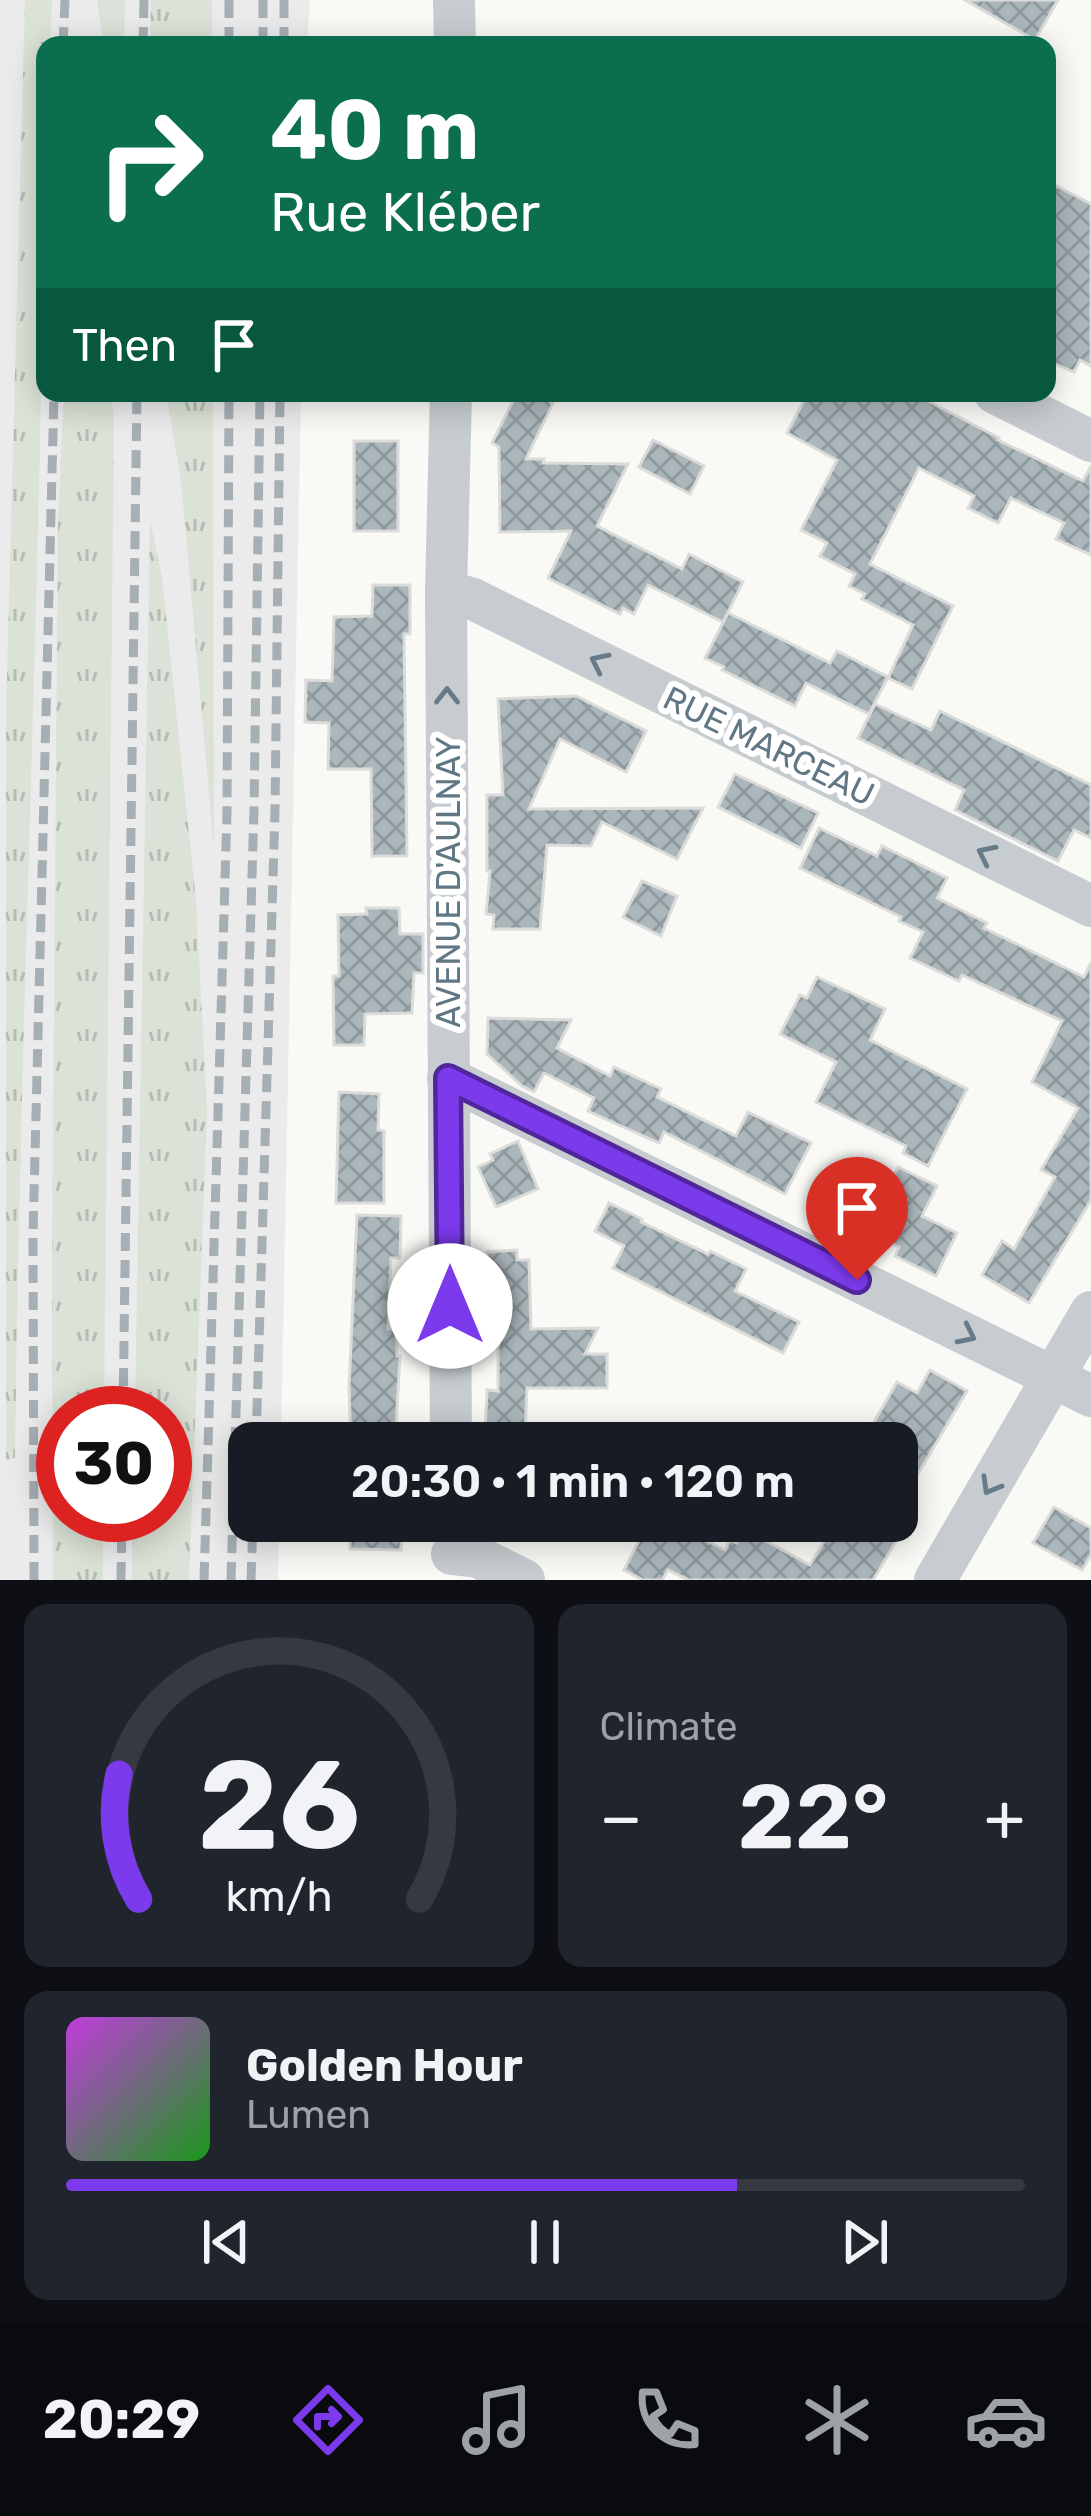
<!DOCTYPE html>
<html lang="en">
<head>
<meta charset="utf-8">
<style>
  :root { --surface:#171b24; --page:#20242c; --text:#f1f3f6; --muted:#9ea1a6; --line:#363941; --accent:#7c3aed }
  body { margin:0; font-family:Rubik,sans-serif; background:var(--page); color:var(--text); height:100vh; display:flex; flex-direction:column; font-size:45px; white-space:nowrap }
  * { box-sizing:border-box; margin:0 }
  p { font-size:39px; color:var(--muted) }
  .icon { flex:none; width:66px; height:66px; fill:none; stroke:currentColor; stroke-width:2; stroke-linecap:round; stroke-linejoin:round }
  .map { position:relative; height:1580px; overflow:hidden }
  .side { display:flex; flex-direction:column; gap:24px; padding:24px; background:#0d0f14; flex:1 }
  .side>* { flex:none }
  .top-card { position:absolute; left:36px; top:36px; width:1020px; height:366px; border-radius:24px; box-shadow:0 6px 30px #0003; background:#0b6e4f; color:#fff; overflow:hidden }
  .speed { position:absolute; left:36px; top:1386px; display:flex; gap:24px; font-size:60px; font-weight:700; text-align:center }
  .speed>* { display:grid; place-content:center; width:156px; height:156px; border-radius:50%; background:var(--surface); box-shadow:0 6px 30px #0003; line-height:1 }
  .speed .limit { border:18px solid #d22; background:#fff; color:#111 }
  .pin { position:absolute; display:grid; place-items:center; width:102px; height:102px; color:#fff; margin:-123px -51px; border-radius:50% 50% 50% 0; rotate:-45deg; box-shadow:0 0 12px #0007 }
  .pin .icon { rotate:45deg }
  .me { position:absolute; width:132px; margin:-66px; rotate:0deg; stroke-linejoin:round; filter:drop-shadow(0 0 9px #0008) }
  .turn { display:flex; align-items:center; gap:42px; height:252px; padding:0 36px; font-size:54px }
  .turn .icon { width:156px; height:156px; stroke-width:2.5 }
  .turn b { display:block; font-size:84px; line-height:102px }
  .then { display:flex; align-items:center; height:114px; padding:0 36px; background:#0003; gap:24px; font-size:45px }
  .big { font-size:90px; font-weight:600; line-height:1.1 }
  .side .card { flex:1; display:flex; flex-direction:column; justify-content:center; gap:18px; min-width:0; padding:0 42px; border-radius:24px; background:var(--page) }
  .side .dial { align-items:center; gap:0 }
  .dial svg { height:312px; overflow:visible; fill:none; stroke:var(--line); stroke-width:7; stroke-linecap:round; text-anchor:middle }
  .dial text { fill:var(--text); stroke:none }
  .song { display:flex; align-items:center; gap:36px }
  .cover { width:144px; height:144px; border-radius:18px; background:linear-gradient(135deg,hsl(290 70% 55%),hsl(120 70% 35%)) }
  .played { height:12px; border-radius:6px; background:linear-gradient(90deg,var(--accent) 70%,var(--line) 70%) }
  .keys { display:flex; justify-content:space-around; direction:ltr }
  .heat { display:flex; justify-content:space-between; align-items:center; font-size:66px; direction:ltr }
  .side .tiles { flex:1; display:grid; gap:24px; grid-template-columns:1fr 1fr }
  .card:last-child { grid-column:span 2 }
  .trip { position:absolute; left:228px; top:1422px; width:690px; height:120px; border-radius:24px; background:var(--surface); box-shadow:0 6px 30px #0003; font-weight:600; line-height:120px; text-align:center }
  .tab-bar { display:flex; height:192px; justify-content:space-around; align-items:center; background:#090b0e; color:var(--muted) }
  .tab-bar .icon { width:84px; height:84px }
  .tab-bar .on { color:var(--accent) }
  .tab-bar b { font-size:54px; color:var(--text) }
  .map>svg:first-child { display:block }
  .built { fill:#eaebea; fill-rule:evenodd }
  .grass { fill:url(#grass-tufts) }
  .building { fill:url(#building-cross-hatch); stroke:#dbdbd9; stroke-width:3 }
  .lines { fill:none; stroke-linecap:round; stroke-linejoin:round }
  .street { stroke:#c6cccf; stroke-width:42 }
  .rail { stroke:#a6afb4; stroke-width:9; stroke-dasharray:18 9; stroke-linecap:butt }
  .oneway { stroke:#667b88 }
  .route-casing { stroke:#51269a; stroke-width:30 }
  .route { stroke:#7c3aed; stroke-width:21 }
  .labels { text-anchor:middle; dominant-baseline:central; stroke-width:12; stroke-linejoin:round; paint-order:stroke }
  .street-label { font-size:33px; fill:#617784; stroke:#fff }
</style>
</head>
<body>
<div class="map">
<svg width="1091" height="1580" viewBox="0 0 1091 1580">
  <defs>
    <pattern id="grass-tufts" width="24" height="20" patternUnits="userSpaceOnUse" patternTransform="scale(3)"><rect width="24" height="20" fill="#dbe2d7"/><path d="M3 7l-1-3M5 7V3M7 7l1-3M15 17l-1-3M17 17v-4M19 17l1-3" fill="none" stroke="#b5bcb4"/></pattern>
    <pattern id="building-cross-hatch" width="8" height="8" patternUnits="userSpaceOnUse" patternTransform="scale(3)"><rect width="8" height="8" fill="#acb7bc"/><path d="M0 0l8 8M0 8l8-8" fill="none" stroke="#8f9a9e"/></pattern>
  </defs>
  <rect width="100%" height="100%" fill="#f9f9f6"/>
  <!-- built -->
  <path class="built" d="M0,0H310L307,45H45V393H301L281,1443H249V1521H279L278,1580H0ZM63,1413H165V1515H63Z"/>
  <!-- grass -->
  <g class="grass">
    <path d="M25,0H52L50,45H45C45,516 20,987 15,1458L6,1460V713Z"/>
    <polygon points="97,0 125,0 124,45 103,45"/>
    <polygon points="151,0 212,0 212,45 150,45"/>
    <polygon points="64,393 111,393 114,417 104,1413 63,1413 63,1515 103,1515 103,1580 53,1580 52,1267 58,519"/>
    <polygon points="166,393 213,393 214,849 181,481"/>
    <polygon points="150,520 162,577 196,900 207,1112 189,1580 132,1580 133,1515 165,1515 165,1413 135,1413"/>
  </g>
  <!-- building -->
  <g class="building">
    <polygon points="965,0 1058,0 1035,40"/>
    <polygon points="1047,181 1091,204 1091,366 1080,360 1074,372 1047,360"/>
    <polygon points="517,393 534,393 553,403 526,459 544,459 543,463 628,464 597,526 682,569 689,554 743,582 723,622 648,585 634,614 623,608 620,614 548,578 571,531 500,532 499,447 492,443"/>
    <polygon points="808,393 935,393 930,402 999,438 998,440 1083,481 1091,466 1091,555 1056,539 1064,523 1011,498 998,523 968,508 974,496 919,468 870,564 953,606 912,689 888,678 913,625 862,599 865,594 849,586 855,574 820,556 827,543 801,530 837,460 787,433"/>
    <polygon points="653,440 704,466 690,494 639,467"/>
    <rect x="354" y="441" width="44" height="90"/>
    <polygon points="373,585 410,585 410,634 404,634 407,856 372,856 371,769 328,769 329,723 305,722 306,680 332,681 334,617 372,616"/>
    <polygon points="728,613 830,663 837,651 888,677 869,714 806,683 795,706 722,670 724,667 705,658"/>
    <polygon points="576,696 646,731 626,772 560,739 529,809 703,808 677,859 602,822 591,846 547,845 540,929 493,929 494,915 486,914 490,871 487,871 487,795 503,795 498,699"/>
    <polygon points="875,704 931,730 940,711 1091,785 1091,838 1074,830 1058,861 955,810 964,790 858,738"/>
    <polygon points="735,774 818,813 801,848 718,807"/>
    <polygon points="819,828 877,856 882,846 947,878 937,898 987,923 984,928 1084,977 1091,963 1091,1200 1029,1303 982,1275 1002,1241 1014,1249 1055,1177 1041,1170 1078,1108 1032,1082 1062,1021 962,975 959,981 910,958 923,932 899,921 901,917 800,868"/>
    <polygon points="642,881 677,896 661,936 623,917"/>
    <polygon points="366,908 399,908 400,934 423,934 423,973 414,973 412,1013 365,1014 364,1045 334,1045 333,976 339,976 338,915 367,914"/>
    <polygon points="817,977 885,1009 870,1040 967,1089 928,1166 903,1153 906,1146 816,1102 836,1062 780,1034 800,995 807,998"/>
    <polygon points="488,1018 571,1020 557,1048 606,1074 610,1076 614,1067 661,1089 657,1097 736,1136 748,1112 811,1143 785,1194 664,1132 659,1143 588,1111 594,1098 544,1073 534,1092 522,1086 487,1054"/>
    <polygon points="339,1092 379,1094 378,1130 384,1131 384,1203 336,1203"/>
    <polygon points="518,1141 538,1189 496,1207 478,1167 493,1160 490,1154"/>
    <polygon points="898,1167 937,1186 922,1216 957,1233 936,1276 895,1256 899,1247 840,1218 853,1192 879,1205"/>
    <polygon points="609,1203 642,1219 641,1222 708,1254 710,1251 746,1269 735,1291 799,1322 783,1353 613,1268 624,1246 595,1231"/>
    <polygon points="357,1215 401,1216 400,1258 391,1258 388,1329 396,1329 397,1356 400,1356 395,1443 351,1443 349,1387"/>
    <polygon points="517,1250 517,1260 529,1260 531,1329 598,1328 585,1354 607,1354 607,1388 527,1388 525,1434 485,1433 487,1390 498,1391 498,1307 488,1308 487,1252"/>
    <polygon points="930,1370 967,1391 897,1509 897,1443 862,1443 897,1382 917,1393"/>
    <polygon points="1054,1507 1091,1528 1091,1555 1082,1570 1033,1543"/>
    <polygon points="349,1521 402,1521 401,1550 350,1549"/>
    <polygon points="649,1521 668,1521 725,1550 730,1540 737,1543 744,1529 810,1565 836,1521 908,1521 873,1580 689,1580 668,1570 662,1580 643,1580 624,1570"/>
  </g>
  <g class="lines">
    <!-- street -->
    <g class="street">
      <polyline points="454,0 455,45"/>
      <polyline points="995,393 1091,441"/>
      <polyline points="446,591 473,599 1091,906"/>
      <polyline points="448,1078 1091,1396"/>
      <polyline points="451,1443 446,591 451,393"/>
      <polyline points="452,1554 478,1557 524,1580"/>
      <polyline points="935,1580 1091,1312"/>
    </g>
    <!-- rail -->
    <g class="rail">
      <polyline points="229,0 229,45"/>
      <polyline points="63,45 65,0"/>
      <polyline points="143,45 144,0"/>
      <polyline points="263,45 263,0"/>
      <polyline points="284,45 284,0"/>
      <polyline points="123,1413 137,393"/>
      <polyline points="256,1443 275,810 280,393"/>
      <polyline points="34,1580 33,1235 54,393"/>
      <polyline points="121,1580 122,1515"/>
      <polyline points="204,1580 227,813 229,393"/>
      <polyline points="231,1580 254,809 260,393"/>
      <polyline points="251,1580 253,1521"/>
    </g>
  </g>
  <!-- one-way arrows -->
  <defs><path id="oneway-chevron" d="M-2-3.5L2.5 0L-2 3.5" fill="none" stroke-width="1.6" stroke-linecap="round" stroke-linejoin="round" transform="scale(3)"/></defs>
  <g class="oneway">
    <use href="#oneway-chevron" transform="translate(599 662) rotate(-154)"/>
    <use href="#oneway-chevron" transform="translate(447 696) rotate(-90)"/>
    <use href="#oneway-chevron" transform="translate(986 854) rotate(-154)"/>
    <use href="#oneway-chevron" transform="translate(967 1335) rotate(26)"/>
    <use href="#oneway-chevron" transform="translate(990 1486) rotate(120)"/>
  </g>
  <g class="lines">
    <defs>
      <polyline id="route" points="450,1306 448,1078 857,1280"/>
    </defs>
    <!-- route casing -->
    <use href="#route" class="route-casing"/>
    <!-- route -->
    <use href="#route" class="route"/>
  </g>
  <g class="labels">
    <!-- street labels -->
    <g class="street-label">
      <text transform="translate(769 746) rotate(26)">RUE MARCEAU</text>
      <text transform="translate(448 882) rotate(-90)">AVENUE D'AULNAY</text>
    </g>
  </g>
</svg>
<div class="speed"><div class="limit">30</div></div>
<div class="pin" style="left:857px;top:1280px;background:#d93025"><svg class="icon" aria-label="arrive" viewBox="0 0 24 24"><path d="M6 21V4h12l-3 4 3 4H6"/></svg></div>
<svg class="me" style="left:450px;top:1306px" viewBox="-20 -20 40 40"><circle r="19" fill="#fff"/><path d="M0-13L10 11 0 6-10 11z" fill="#7c3aed"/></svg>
<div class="trip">20:30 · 1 min · 120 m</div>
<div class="top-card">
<div class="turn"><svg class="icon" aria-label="right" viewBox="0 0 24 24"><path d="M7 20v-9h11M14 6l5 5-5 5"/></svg><div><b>40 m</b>Rue Kléber</div></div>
<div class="then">Then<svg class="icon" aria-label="arrive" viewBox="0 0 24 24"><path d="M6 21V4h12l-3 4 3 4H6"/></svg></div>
</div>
</div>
<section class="side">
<div class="tiles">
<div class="card dial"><svg viewBox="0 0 100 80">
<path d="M14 69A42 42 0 1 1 86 69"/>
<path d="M14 69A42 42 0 0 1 9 37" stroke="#7c3aed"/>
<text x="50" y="56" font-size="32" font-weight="700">26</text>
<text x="50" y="72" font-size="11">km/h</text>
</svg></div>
<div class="card"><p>Climate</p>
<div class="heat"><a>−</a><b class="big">22°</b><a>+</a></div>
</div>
<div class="card">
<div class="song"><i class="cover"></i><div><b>Golden Hour</b><p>Lumen</p></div></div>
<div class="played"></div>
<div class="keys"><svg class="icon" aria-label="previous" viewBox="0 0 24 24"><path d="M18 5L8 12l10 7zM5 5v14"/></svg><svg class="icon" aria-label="pause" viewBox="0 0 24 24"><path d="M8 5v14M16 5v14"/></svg><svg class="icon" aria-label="next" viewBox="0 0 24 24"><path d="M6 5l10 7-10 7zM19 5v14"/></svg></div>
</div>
</div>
</section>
<nav class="tab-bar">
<b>20:29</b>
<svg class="icon on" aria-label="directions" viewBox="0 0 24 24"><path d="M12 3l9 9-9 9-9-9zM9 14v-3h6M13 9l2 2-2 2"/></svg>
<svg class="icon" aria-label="music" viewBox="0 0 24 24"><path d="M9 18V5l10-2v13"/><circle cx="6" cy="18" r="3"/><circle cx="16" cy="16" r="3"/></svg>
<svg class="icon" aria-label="phone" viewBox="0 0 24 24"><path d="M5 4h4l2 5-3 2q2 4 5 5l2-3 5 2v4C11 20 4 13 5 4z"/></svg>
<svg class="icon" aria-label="climate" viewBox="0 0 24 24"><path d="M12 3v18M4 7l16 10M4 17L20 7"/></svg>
<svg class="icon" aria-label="car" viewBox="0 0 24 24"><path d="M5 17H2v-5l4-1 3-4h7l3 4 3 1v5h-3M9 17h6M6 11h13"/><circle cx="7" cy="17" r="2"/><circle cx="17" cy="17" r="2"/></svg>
</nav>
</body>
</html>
